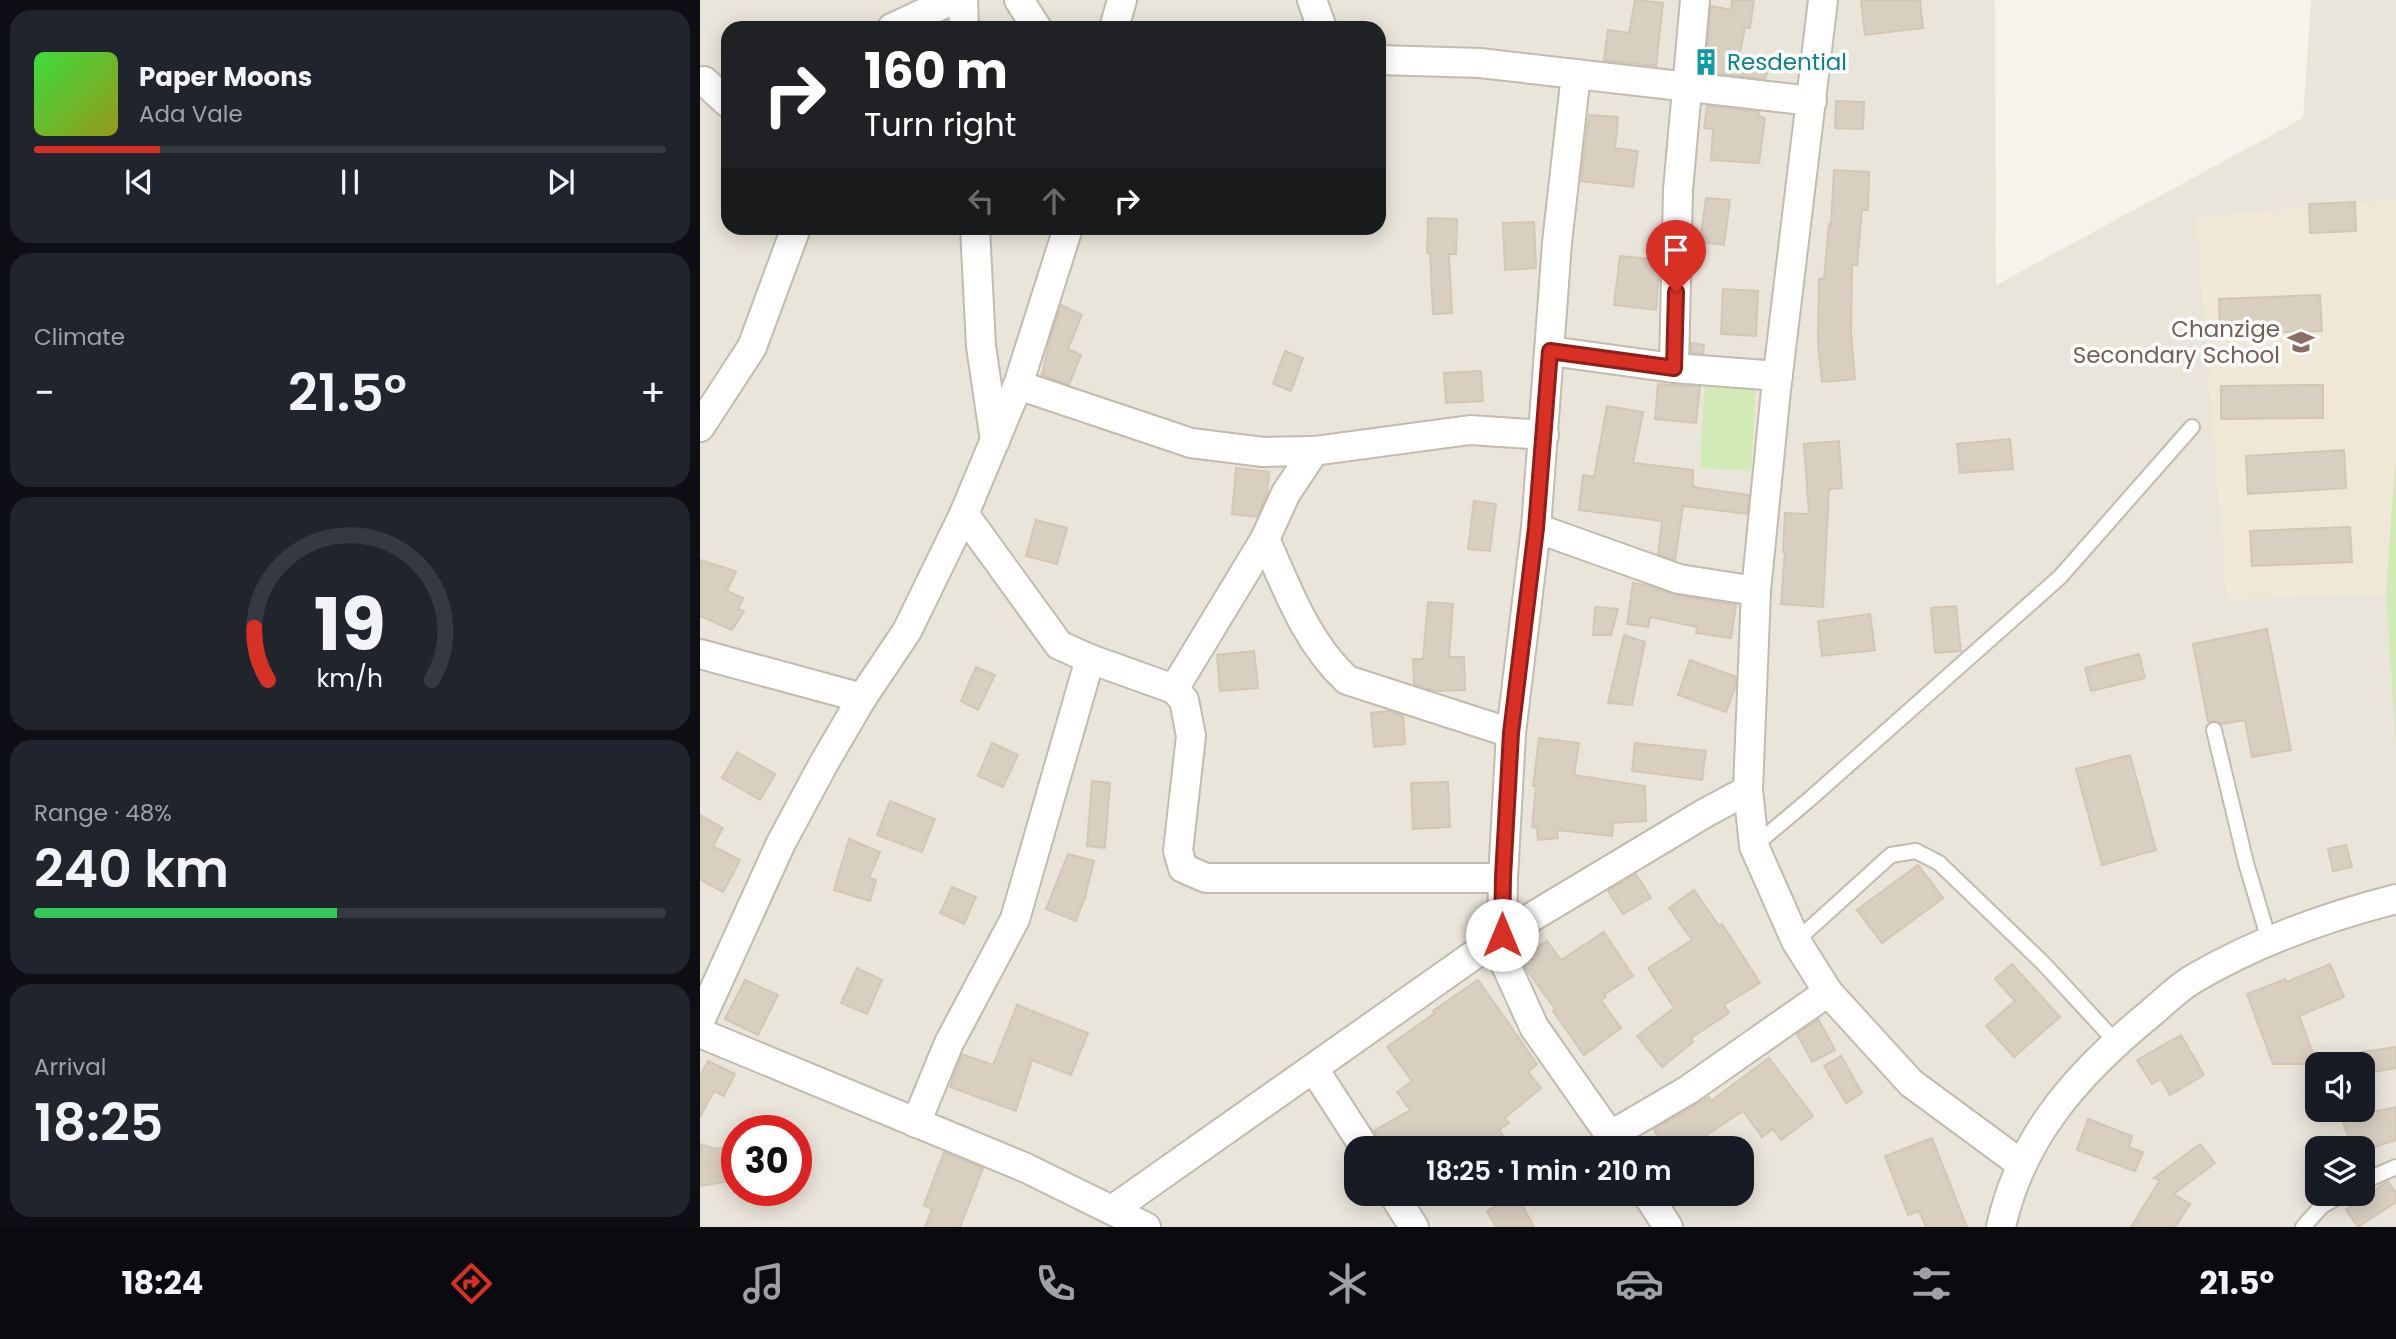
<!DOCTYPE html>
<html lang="en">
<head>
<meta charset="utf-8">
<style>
  :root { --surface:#171b24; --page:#20242c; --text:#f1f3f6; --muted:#9ea1a6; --line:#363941; --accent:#d93025 }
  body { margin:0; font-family:Poppins,sans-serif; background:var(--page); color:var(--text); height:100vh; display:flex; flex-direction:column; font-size:26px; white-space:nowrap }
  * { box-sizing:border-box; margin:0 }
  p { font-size:23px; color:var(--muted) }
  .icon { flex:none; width:38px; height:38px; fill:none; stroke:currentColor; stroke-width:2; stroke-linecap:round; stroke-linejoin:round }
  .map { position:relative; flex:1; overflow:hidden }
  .panel { display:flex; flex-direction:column; gap:10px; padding:10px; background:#0d0f14; width:700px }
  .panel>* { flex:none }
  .banner { position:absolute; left:21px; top:21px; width:665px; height:214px; border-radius:21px; box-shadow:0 4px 18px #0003; background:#202124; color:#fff; overflow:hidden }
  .fabs { position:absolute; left:1605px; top:1052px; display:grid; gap:14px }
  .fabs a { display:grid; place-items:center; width:70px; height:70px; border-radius:14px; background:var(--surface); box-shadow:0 4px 18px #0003; font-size:35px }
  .speed { position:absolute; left:21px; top:1115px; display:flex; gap:14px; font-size:35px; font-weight:700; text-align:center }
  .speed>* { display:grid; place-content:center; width:91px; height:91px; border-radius:50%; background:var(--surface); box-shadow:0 4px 18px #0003; line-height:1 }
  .speed .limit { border:10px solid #d22; background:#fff; color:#111 }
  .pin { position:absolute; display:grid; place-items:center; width:60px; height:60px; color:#fff; margin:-72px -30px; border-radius:50% 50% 50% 0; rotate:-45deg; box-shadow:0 0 7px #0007 }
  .pin .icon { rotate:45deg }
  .me { position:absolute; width:77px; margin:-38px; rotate:0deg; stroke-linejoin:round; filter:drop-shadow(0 0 5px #0008) }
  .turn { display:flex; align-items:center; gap:24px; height:147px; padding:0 28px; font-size:32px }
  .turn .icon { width:91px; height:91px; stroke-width:2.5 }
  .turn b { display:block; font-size:49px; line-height:60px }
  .lanes { display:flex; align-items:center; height:66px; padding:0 28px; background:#0003; justify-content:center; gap:35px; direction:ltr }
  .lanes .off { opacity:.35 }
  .big { font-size:52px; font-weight:600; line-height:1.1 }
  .panel .widget { flex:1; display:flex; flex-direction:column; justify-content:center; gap:10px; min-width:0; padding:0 24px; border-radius:21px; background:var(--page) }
  .panel .dial { align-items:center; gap:0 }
  .dial svg { height:182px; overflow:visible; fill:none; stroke:var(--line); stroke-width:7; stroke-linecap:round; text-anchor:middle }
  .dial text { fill:var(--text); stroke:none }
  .song { display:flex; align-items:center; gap:21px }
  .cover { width:84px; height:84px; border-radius:10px; background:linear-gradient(135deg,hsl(120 70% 55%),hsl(60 70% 35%)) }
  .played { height:7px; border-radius:4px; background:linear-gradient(90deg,var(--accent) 20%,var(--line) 20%) }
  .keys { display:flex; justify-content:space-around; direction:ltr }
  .heat { display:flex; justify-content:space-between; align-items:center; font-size:38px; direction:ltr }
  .charge { height:10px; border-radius:5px; background:linear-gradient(90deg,#34c759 48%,var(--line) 0) }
  .trip { position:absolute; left:644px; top:1136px; width:410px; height:70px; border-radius:21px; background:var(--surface); box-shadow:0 4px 18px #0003; font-weight:600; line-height:70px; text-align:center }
  .tab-bar { display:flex; height:112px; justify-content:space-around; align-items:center; background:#090b0e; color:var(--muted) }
  .tab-bar .icon { width:49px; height:49px }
  .tab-bar .selected { color:var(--accent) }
  .tab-bar b { font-size:32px; color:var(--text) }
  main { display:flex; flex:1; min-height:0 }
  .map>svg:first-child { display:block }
  .residential { fill:#eae5da; fill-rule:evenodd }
  .education { fill:#efe8d6 }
  .green { fill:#d2eab5 }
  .building { fill:#d8cfc1; stroke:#d3c7b4; stroke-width:2 }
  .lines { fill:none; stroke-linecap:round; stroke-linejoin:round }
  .lane-casing { stroke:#c2bbae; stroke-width:18 }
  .street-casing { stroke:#c2bbae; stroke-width:32 }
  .lane { stroke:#fff; stroke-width:14 }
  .street { stroke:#fff; stroke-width:28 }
  .route-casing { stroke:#8d1f18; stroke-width:18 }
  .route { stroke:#d93025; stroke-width:12 }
  .labels { text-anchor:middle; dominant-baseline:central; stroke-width:7; stroke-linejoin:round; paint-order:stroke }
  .culture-label { font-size:23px; fill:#0d838f; stroke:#fff; text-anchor:start }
  .education-label { font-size:23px; fill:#785e54; stroke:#fff; text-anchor:end }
</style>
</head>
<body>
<main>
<section class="panel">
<div class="widget">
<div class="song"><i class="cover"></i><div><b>Paper Moons</b><p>Ada Vale</p></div></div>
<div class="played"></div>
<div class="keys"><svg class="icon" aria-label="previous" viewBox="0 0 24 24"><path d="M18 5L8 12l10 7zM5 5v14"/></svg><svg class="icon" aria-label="pause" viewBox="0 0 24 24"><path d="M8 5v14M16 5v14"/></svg><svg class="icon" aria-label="next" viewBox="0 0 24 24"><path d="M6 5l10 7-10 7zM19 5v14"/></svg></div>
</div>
<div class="widget"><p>Climate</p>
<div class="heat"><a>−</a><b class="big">21.5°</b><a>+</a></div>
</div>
<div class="widget dial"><svg viewBox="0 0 100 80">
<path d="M14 69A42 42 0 1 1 86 69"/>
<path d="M14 69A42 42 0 0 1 8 46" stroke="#d93025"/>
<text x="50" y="56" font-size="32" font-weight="700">19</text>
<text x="50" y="72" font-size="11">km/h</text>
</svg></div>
<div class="widget"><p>Range · 48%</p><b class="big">240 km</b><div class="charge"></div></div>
<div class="widget"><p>Arrival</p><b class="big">18:25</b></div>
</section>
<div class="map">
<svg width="1696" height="1227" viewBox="0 0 1696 1227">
  <rect width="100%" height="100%" fill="#f6f3ec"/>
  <!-- residential -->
  <path class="residential" d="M0,0H1295L1296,285L1603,118L1611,0H1696V1227H0ZM28,28H679V228H28ZM1617,1064H1662V1110H1617ZM37,1130H96V1190H37ZM656,1148H1041V1194H656ZM1617,1148H1662V1194H1617Z"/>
  <!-- education -->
  <polygon class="education" points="1696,200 1696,466 1686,594 1527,599 1496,217"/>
  <!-- green -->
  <g class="green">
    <polygon points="1005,380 1056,383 1051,471 1000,468"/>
    <polygon points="1695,466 1696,466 1696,747 1686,594"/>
  </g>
  <!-- building -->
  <g class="building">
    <polygon points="935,0 963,3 956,66 904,60 908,30 929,33"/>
    <polygon points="1032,0 1054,0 1050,28 1045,27 1037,67 1067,72 1065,79 1005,72 1011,6 1031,10"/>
    <polygon points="1161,0 1220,0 1223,28 1165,35"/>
    <polygon points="1136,101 1164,102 1163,129 1135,128"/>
    <polygon points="1007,106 1059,112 1058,116 1065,118 1059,163 1011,160 1013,129 1004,128"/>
    <polygon points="889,115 918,117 915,148 938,151 933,187 881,181"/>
    <polygon points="1134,170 1169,172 1168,210 1162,210 1157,265 1152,265 1151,333 1155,379 1122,382 1118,343 1119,279 1124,279 1129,224 1131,225"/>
    <polygon points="1006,198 1030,200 1024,245 1000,242"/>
    <polygon points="1655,202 1656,231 1610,233 1609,204"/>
    <polygon points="728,218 757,219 756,254 749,254 752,313 733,314 730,253 727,253"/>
    <polygon points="834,222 836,268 805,270 803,223"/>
    <polygon points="920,256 960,260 956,310 914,305"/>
    <polygon points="1023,289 1058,291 1056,336 1021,334"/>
    <polygon points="1620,295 1622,331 1520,334 1519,299"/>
    <polygon points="361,305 382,315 368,349 381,355 369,385 342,375 349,342"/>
    <polygon points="991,343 1004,345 1003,354 991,353"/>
    <polygon points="585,351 603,358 591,391 573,384"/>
    <polygon points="781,371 783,401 746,403 744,373"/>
    <polygon points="958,384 1000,387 996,423 955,419"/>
    <polygon points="1623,385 1623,418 1521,419 1521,386"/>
    <polygon points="907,406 943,412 933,463 993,470 993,487 1049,495 1047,514 983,506 975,560 958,554 962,521 879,510 883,475 894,477"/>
    <polygon points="1310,439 1313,469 1260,473 1257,444"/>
    <polygon points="1139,441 1142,488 1129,489 1123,607 1081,604 1085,552 1083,552 1085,513 1109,514 1104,444"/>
    <polygon points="1644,450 1646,488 1548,494 1546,456"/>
    <polygon points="536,468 569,472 567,494 557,517 532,514"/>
    <polygon points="774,501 796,504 790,551 768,549"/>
    <polygon points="336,520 367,528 357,564 326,556"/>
    <polygon points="1650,527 1652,562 1552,566 1550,531"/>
    <polygon points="0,560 36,571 27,591 43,598 38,609 44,611 32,630 0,616"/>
    <polygon points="933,583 946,585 976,595 1036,605 1031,638 996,633 997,627 950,617 948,627 927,624"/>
    <polygon points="728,602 753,604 749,657 764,657 765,690 736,691 714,684 713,659 723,659"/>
    <polygon points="1256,606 1261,651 1235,653 1231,608"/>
    <polygon points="895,607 918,609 911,635 893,635"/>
    <polygon points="1170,614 1175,650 1122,656 1118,621"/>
    <polygon points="1567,629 1591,750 1552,757 1545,720 1522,724 1516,721 1508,722 1493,644"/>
    <polygon points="924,635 945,642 932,705 908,703"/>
    <polygon points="554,651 558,688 520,691 517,655"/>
    <polygon points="1439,654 1445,678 1391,691 1385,668"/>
    <polygon points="990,660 1036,677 1036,685 1026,712 978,695"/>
    <polygon points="276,667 295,675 278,710 261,701"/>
    <polygon points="690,711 703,716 705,744 674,747 671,713"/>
    <polygon points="839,738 879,743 874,775 945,786 946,821 913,823 912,836 857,830 858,838 838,840 837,828 832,827 836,786 833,786"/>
    <polygon points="292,743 318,755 303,787 278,776"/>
    <polygon points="935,743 1006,751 1002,780 932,771"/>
    <polygon points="37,752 75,774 60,800 22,778"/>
    <polygon points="1430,755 1456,850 1402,865 1376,769"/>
    <polygon points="392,781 410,783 405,848 387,846"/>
    <polygon points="748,782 750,827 713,829 711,783"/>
    <polygon points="190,801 235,819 222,852 177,835"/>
    <polygon points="0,815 23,828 13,846 40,860 23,892 0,879"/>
    <polygon points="149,839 180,852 169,878 176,880 170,901 134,890"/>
    <polygon points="1646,845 1652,867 1633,871 1628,849"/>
    <polygon points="368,854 394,861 385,897 376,921 346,909"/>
    <polygon points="1218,865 1243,898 1182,943 1157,910"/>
    <polygon points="936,874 951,898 923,914 908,891"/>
    <polygon points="252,887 276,897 264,924 240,913"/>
    <polygon points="994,890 1019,926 1022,924 1060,983 1024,1005 1029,1013 991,1038 993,1042 962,1067 937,1036 974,1008 948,968 992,940 969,908"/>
    <polygon points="904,932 933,976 904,995 906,997 901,1000 921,1028 884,1055 853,1011 855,1009 826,969 822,959 847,941 861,960"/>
    <polygon points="1312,964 1360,1017 1314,1057 1286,1026 1315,1001 1295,979"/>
    <polygon points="1630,964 1644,997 1599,1016 1617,1064 1573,1064 1547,994 1585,979 1586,982"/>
    <polygon points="157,968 182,980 167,1014 141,1003"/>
    <polygon points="45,980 78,995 58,1035 25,1019"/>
    <polygon points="778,980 837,1064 828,1072 841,1088 805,1118 809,1123 799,1130 811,1148 682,1148 674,1131 710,1110 697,1092 712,1081 687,1047 735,1013 733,1011"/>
    <polygon points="317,1005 388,1033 371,1075 332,1060 316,1111 250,1087 262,1054 293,1065"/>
    <polygon points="1118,1019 1135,1050 1112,1062 1097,1034"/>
    <polygon points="1481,1035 1504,1075 1470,1095 1461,1079 1452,1084 1437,1060"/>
    <polygon points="1696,1047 1696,1068 1662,1074 1662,1052"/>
    <polygon points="1141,1056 1162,1093 1146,1103 1124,1066"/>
    <polygon points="1069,1058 1113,1116 1081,1140 1073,1129 1062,1137 1043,1111 987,1148 963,1148 954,1129 1009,1097 1011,1101"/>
    <polygon points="8,1061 35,1074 24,1096 14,1091 0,1117 0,1076"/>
    <polygon points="1666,1107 1668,1113 1696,1107 1696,1140 1672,1148 1652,1148 1641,1116"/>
    <polygon points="1388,1119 1432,1136 1429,1147 1443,1152 1435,1171 1377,1150"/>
    <polygon points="1232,1138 1267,1227 1226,1227 1219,1211 1208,1215 1185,1156"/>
    <polygon points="0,1144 16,1149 37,1146 37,1180 0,1186"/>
    <polygon points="1500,1144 1515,1163 1474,1194 1490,1204 1475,1227 1431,1227 1460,1180 1454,1178"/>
    <polygon points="244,1152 283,1168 260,1227 225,1227 232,1209 224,1205"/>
    <polygon points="1688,1181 1696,1193 1696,1202 1658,1227 1646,1210"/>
    <polygon points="817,1195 834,1227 796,1227 787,1211"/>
  </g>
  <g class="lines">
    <defs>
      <g id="lane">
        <polyline points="1514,730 1546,863 1569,940"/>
        <polyline points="1054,846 1111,798 1360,577 1492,427"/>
        <polyline points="1096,941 1191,855 1216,851 1239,863 1343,963 1416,1042"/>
        <polyline points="1662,1182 1696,1167"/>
        <polyline points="1603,1227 1622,1206 1643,1194"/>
      </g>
      <g id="street">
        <polyline points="263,0 264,28"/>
        <polyline points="319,0 337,28"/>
        <polyline points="612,0 622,28"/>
        <polyline points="1123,0 1076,390 1056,591 1048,790 1054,846 1096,941 1128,992 1211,1083 1321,1164"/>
        <polyline points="192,28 252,0"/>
        <polyline points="414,28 422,0"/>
        <polyline points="679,60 780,63 1112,101"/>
        <polyline points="876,74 857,243 836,528 811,733 803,878 802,935 805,963 834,1027 919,1148"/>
        <polyline points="4,81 28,103"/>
        <polyline points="275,228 281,346 295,441"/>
        <polyline points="850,351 974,368 1078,376"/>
        <polyline points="974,368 978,190 995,0"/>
        <polyline points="318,385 491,443 563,452 614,451 770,430 844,435"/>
        <polyline points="0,427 52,347 96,228"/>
        <polyline points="264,514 359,645 390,659 474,689 484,700 491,736 478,851 483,868 506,878 803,878"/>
        <polyline points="836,528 979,579 1056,591"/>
        <path d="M565,539C587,588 606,642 647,680L811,733"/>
        <polyline points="0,654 162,698"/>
        <polyline points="474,689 565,539 586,493 614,451"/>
        <polyline points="0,1021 81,843 124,763 162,698 207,631 264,514 318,385 368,228"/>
        <polyline points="0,1033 326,1168 446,1227"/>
        <polyline points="614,1069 665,1148"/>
        <polyline points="216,1123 249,1043 315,919 390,659"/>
        <polyline points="911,1135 988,1090 1128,992"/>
        <polyline points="693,1194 714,1227"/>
        <polyline points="947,1194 968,1227"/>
        <polyline points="412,1210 802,935 1005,813 1048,790"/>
        <path d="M1301,1227C1321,1135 1380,1071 1451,1013C1464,1002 1478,988 1493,979C1556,942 1625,917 1696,899"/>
      </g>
    </defs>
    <!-- lane casing -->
    <use href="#lane" class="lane-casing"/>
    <!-- street casing -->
    <use href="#street" class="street-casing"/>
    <!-- lane -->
    <use href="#lane" class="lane"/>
    <!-- street -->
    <use href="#street" class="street"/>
  </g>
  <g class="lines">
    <defs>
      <polyline id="route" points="802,935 803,877 811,733 836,528 850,351 974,368 976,292"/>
    </defs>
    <!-- route casing -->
    <use href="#route" class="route-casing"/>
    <!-- route -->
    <use href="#route" class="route"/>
  </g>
  <!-- icons -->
  <defs>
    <symbol id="building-bare" viewBox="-9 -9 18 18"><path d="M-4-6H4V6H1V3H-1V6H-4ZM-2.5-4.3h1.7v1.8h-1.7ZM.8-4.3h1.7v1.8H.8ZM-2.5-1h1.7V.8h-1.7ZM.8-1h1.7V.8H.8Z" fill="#0f9aa8" stroke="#fff" stroke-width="2.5" paint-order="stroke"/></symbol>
    <symbol id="school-bare" viewBox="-9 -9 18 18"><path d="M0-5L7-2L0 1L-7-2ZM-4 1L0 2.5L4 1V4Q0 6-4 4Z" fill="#8d6e63" stroke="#fff" stroke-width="2.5" paint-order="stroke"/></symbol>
  </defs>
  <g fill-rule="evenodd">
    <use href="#building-bare" x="987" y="43" width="38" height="38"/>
    <use href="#school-bare" x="1582" y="323" width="38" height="38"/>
  </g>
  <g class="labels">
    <!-- culture labels -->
    <g class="culture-label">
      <text x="1027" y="62">Resdential</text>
    </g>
    <!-- education labels -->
    <g class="education-label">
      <text x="1580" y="329">Chanzige<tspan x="1580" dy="26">Secondary School</tspan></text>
    </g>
  </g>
</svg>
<div class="fabs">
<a><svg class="icon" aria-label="sound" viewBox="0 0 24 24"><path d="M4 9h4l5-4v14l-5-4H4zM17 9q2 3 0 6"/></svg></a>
<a><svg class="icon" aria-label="layers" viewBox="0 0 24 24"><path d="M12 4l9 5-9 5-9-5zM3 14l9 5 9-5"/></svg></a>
</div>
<div class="speed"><div class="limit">30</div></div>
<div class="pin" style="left:976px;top:292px;background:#d93025"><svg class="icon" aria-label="arrive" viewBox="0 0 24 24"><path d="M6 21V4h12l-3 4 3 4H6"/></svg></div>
<svg class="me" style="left:802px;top:935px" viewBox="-20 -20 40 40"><circle r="19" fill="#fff"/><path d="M0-13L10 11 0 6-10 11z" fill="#d93025"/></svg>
<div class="trip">18:25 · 1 min · 210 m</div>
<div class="banner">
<div class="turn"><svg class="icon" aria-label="right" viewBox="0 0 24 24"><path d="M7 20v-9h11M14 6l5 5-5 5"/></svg><div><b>160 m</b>Turn right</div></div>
<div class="lanes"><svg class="icon off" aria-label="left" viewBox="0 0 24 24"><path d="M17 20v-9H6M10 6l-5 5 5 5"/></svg><svg class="icon off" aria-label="ahead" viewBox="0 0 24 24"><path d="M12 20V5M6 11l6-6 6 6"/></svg><svg class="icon" aria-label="right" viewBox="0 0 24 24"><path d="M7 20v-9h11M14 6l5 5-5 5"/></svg></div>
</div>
</div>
</main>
<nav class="tab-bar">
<b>18:24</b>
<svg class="icon selected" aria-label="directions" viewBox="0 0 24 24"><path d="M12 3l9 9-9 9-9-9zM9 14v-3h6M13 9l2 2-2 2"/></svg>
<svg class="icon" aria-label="music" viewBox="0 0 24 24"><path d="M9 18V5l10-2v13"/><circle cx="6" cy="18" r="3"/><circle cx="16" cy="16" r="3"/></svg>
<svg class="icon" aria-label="phone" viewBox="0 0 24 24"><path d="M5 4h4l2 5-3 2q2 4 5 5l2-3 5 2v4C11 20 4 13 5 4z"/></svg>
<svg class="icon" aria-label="climate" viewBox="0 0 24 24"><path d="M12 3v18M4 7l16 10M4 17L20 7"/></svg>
<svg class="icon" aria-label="car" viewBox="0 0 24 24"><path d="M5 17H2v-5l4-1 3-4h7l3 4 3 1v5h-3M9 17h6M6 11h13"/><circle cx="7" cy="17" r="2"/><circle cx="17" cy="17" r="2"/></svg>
<svg class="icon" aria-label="filters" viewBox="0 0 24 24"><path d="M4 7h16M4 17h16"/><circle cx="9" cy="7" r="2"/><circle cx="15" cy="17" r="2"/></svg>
<b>21.5°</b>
</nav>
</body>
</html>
